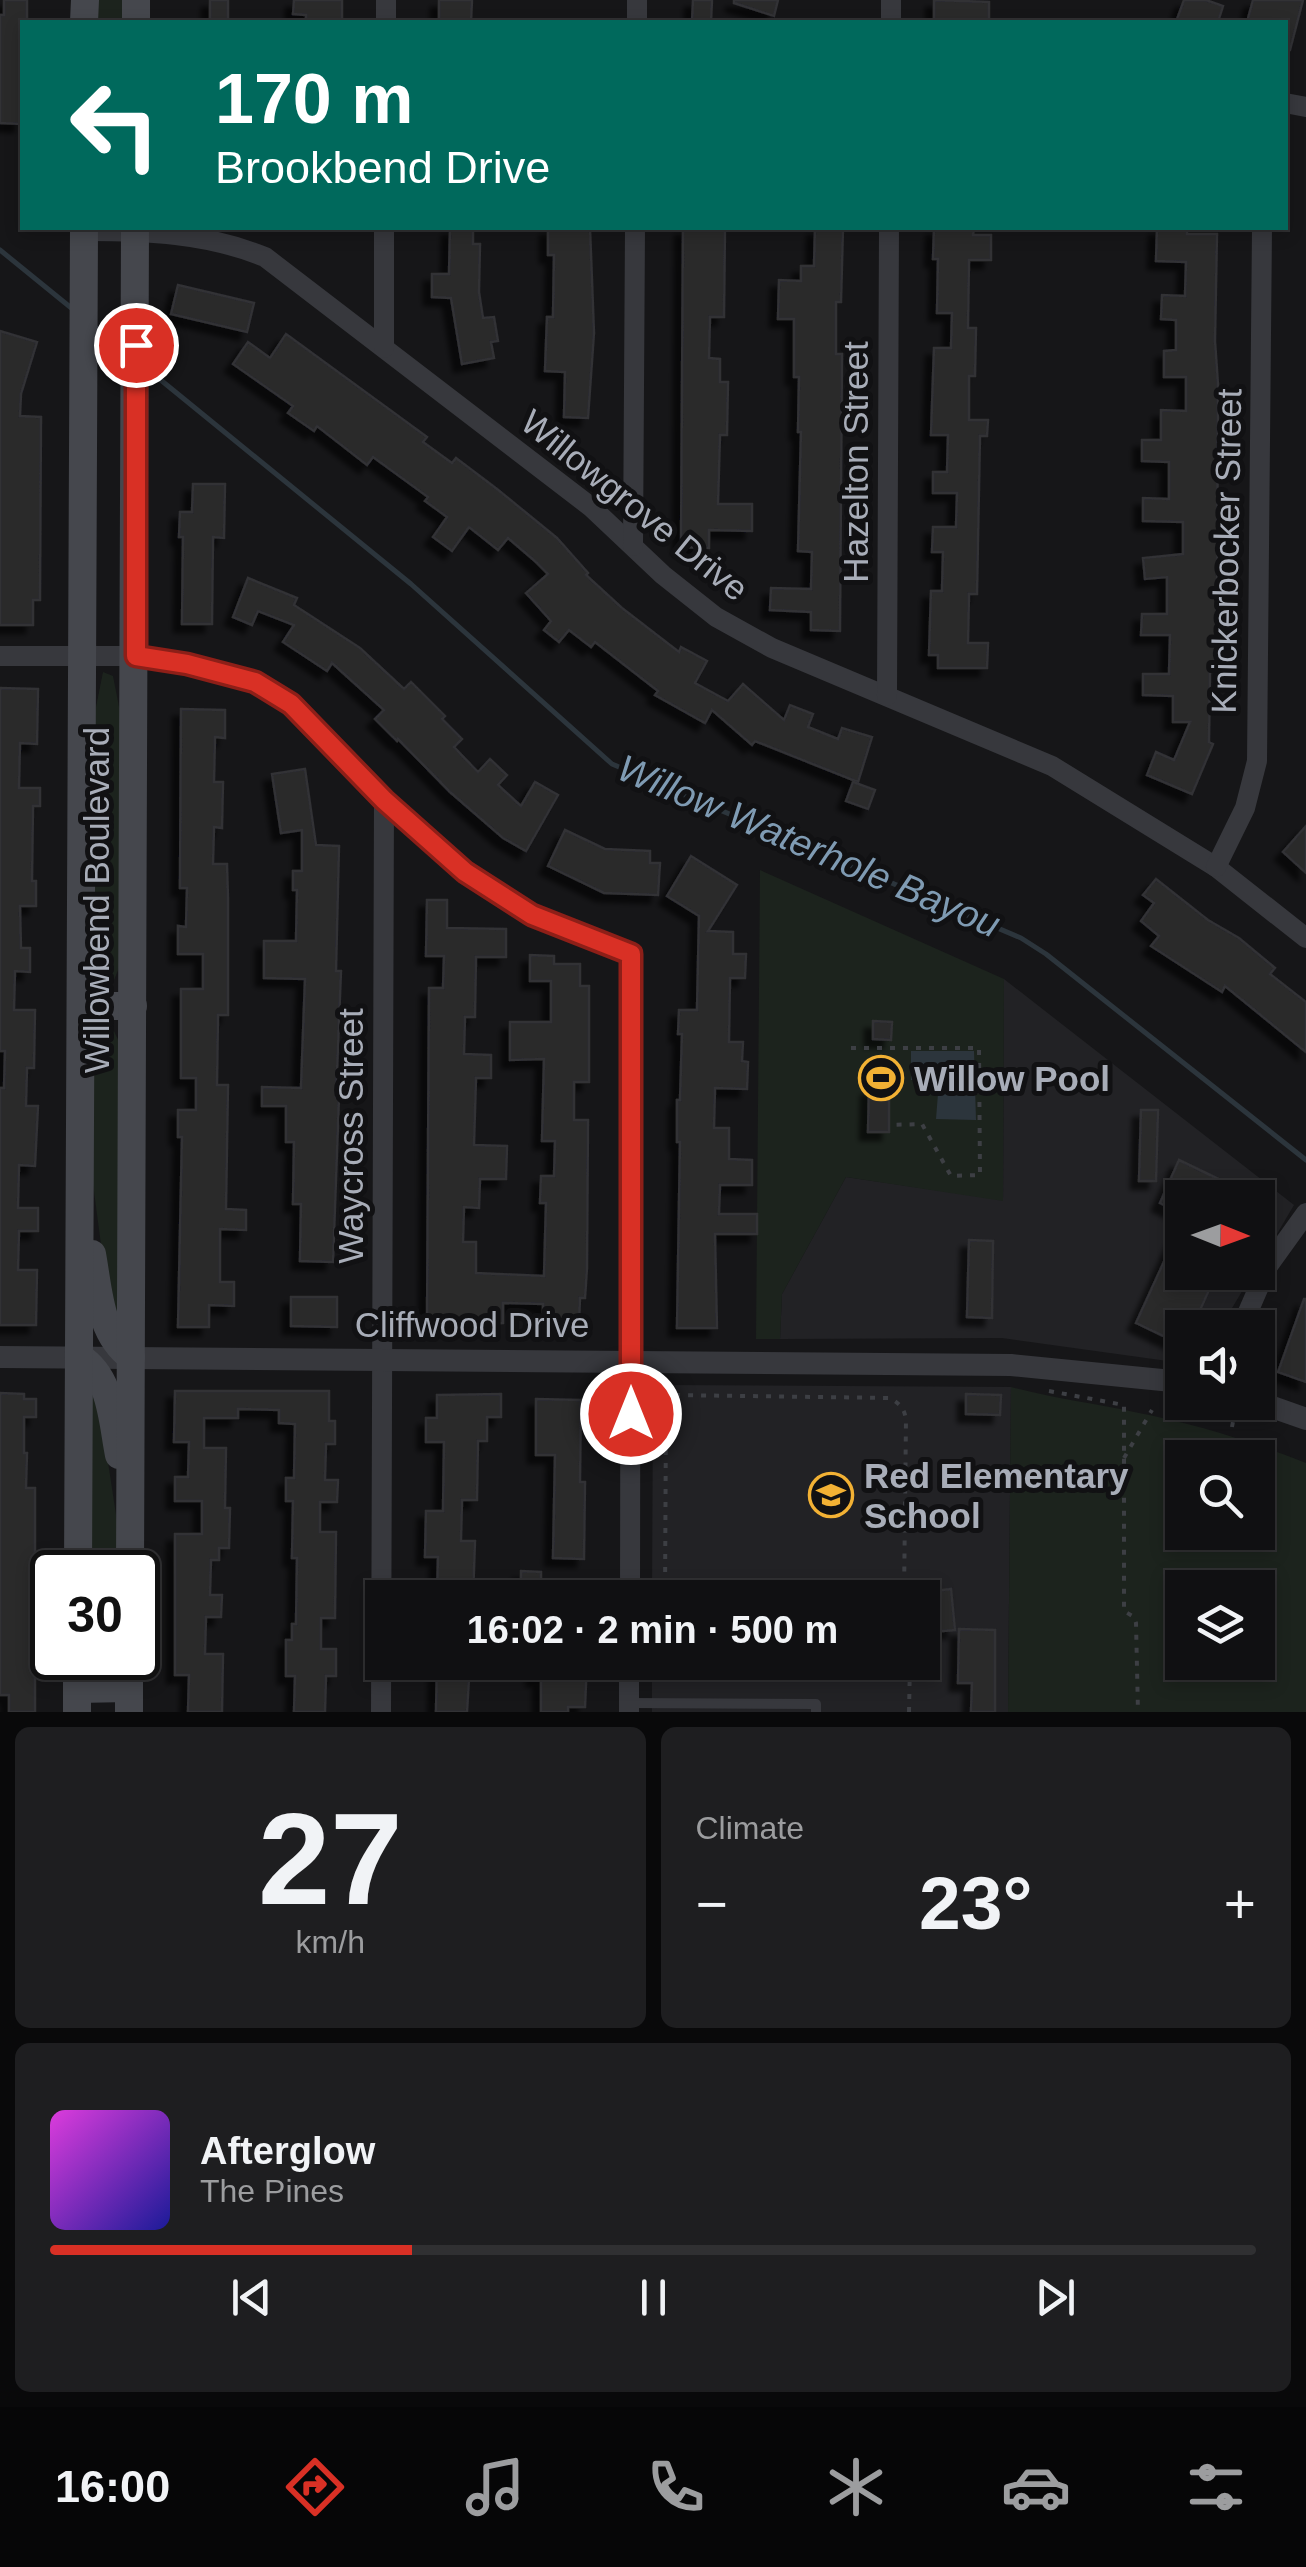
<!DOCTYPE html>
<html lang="en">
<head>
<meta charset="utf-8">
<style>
  :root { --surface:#101012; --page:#1e1e20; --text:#f1f3f6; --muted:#9c9d9f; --line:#303032; --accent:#d93025 }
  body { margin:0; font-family:Arial,sans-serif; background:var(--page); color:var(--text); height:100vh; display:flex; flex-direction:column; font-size:38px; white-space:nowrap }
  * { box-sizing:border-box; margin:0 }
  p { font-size:32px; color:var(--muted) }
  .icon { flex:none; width:55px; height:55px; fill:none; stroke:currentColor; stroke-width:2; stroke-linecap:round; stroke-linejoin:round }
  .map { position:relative; height:1712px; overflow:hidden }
  .sheet { display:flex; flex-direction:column; gap:15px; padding:15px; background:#09090a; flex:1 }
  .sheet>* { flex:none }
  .banner { position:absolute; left:20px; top:20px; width:1268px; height:210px; border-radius:0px; box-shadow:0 5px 15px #0003,0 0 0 2px var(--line); background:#00695c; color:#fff; overflow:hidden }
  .needle { width:65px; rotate:91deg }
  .tools { position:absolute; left:1165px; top:1180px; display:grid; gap:20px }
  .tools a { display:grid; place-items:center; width:110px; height:110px; border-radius:0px; background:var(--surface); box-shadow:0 5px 15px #0003,0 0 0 2px var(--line); font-size:50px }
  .speed { position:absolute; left:30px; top:1550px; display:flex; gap:20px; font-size:50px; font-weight:700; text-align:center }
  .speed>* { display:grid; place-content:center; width:130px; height:130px; border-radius:50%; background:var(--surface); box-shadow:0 5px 15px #0003,0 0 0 2px var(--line); line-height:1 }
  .speed .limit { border:5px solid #111; border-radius:15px; background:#fff; color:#111 }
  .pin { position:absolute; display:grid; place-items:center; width:85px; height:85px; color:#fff; margin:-42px; border:5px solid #fff; border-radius:50%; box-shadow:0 2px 10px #0007 }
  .me { position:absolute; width:110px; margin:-55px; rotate:0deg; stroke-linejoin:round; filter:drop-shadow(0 0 8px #0008) }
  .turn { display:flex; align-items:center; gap:35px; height:210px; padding:0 30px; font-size:45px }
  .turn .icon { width:130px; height:130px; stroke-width:2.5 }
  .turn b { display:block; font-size:70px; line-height:85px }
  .big { font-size:75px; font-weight:700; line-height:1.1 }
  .sheet .tile { flex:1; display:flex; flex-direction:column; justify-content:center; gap:15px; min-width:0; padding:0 35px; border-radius:15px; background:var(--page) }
  .sheet .dial { align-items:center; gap:0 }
  .dial b { font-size:130px; line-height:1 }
  .song { display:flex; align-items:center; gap:30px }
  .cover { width:120px; height:120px; border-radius:15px; background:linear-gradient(135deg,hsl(300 70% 55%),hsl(240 70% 35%)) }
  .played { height:10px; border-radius:5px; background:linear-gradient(90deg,var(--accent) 30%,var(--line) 30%) }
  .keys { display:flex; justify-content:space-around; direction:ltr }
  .heat { display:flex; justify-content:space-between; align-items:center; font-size:55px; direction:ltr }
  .sheet .tiles { flex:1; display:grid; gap:15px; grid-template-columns:1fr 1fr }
  .tile:last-child { grid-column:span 2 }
  .trip { position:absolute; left:365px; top:1580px; width:575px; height:100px; border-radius:0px; background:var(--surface); box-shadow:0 5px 15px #0003,0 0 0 2px var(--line); font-weight:700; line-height:100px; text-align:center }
  .tab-bar { display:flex; height:160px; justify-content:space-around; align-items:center; background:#060607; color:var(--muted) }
  .tab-bar .icon { width:70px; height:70px }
  .tab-bar .active { color:var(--accent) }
  .tab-bar b { font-size:45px; color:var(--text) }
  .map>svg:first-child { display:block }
  .built { fill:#222225 }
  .green { fill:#1c231d; fill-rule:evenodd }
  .water { fill:#2c353c }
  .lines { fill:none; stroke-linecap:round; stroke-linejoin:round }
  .stream { stroke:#2c353c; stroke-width:5 }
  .building { fill:#29292c; stroke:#303034; stroke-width:2.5; filter:url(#shadow) }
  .path { stroke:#3d3f44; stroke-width:4; stroke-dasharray:5 8; stroke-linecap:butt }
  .service { stroke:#37383d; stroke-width:10 }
  .minor { stroke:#37383d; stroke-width:20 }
  .tertiary { stroke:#37383d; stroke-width:22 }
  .secondary { stroke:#45474d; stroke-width:28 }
  .route-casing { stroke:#8d1f18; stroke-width:25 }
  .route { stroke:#d93025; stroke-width:18 }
  .labels { text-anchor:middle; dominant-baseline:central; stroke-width:10; stroke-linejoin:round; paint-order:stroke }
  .street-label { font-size:35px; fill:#a8adb8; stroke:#111113 }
  .poi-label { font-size:35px; font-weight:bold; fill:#a8adb8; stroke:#111113; text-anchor:start }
  .water-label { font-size:38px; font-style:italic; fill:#7f9bb3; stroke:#111113 }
</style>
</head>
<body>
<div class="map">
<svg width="1306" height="1712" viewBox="0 0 1306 1712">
  <defs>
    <filter id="shadow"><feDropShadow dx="-8" dy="8" stdDeviation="2.5" flood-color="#0009"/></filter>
  </defs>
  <rect width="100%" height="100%" fill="#161618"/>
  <!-- built -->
  <g class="built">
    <polygon points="1004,979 1294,1205 1258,1266 1258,1198 1182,1198 1182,1272 1253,1273 1229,1313 1224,1327 1182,1328 1182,1363 1002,1338 780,1339 782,1294 846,1177 1003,1200"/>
    <polygon points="660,1385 1011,1387 1008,1712 652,1712 652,1663 922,1662 922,1598 652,1597 653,1392"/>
  </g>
  <!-- green -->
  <g class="green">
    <rect x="97" y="0" width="29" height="22"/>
    <polygon points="103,672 113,676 124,732 123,958 112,985 101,983 90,938 94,717"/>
    <polygon points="760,870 1004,979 1003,1201 846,1177 782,1294 780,1339 756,1339"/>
    <polygon points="113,1029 122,1048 121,1316 111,1320 91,1169 91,1061 103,1031"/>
    <path d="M1011,1387C1052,1398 1092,1403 1134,1412C1193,1423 1250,1441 1306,1463V1712H1008ZM1182,1458H1258V1532H1182ZM1182,1588H1258V1662H1182Z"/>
    <polygon points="90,1394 98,1396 120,1541 120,1572 90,1572"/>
  </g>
  <!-- water -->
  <polygon class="water" points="911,1051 974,1051 976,1120 936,1119 939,1081 911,1080"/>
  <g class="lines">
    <!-- stream -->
    <g class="stream">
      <polyline points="0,250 75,311"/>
      <polyline points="95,327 126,352"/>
      <polyline points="146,368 411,584 612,764 1021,938 1046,954 1306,1160"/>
    </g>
  </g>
  <!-- building -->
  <g class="building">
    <polygon points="4,0 27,0 27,22 22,22 22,124 0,123 0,15 4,15"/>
    <rect x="210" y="0" width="18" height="22"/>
    <polygon points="294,0 342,0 342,22 306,22 306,15 293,14"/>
    <polygon points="439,0 472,0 471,22 439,22"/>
    <polygon points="693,0 712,0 711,22 692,22"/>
    <polygon points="734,0 778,0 774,16 734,3"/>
    <polygon points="934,0 989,2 989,22 934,22"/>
    <polygon points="1184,0 1206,0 1223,6 1218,22 1176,22"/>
    <polygon points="1253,0 1303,0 1290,50 1285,50 1285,22 1247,22"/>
    <polygon points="450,228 473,228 473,244 480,244 479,292 483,318 494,317 498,341 491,342 494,358 462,364 451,298 432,297 432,274 449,274"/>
    <polygon points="548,228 590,228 594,333 588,418 564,417 565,372 545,371 547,317 553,317 554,255 548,255"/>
    <polygon points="683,228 725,228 724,317 710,317 709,358 720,359 720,382 728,382 727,435 720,435 718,504 752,504 752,531 709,530 709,548 681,547"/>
    <polygon points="815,228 843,228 841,302 836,302 836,354 842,354 840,631 811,630 811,612 770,610 771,588 811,589 812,552 798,551 801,432 798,432 799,377 794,377 794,319 778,319 779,280 801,281 801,266 814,266"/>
    <polygon points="934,228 974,228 973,235 991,235 991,260 969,260 968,328 976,328 975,376 969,376 969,420 988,420 987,436 980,436 977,594 969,594 968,643 988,643 987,668 938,668 938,655 929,655 931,591 942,591 943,552 932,552 933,527 956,527 957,493 933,493 933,472 947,472 948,435 931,435 934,348 951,348 952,313 937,313 938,259 933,259"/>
    <polygon points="1157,228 1187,228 1187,234 1217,234 1215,341 1218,384 1217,623 1216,671 1210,671 1209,742 1213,744 1192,794 1147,775 1156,752 1174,760 1190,722 1173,722 1173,696 1143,695 1143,674 1169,674 1170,635 1141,635 1142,614 1167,614 1167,577 1145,579 1143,558 1183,554 1183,522 1143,521 1143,498 1169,499 1169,462 1142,461 1142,440 1161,440 1161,410 1186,411 1186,377 1164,377 1164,351 1176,350 1176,320 1161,319 1162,295 1185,296 1186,262 1156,261"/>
    <polygon points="178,285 254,303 247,332 171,314"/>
    <polygon points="0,331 37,342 21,394 20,416 41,417 40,600 33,600 33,625 0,625"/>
    <polygon points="286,334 427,437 423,442 452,463 456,458 497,489 557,538 588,573 586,575 622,608 679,652 681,647 707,661 695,683 728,701 743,684 784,720 790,705 813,714 808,727 838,739 842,728 872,737 858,782 755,741 752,745 712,710 705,723 655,695 658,691 595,642 591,647 569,630 559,642 544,630 551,621 526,593 548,574 536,562 508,538 498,550 469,527 452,551 433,537 447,517 425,501 428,497 373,457 367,465 317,426 314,431 288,413 293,406 233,364 248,342 270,358"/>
    <polygon points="193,484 225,484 224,538 213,537 212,624 182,624 183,537 179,537 180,512 192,512"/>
    <polygon points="248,578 297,598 294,605 360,648 404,689 411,682 445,716 442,719 462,739 454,747 478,772 490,759 507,775 498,785 521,806 535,782 558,795 526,851 503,838 450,792 398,739 397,741 375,719 384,710 332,663 327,671 283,642 294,625 258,611 252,625 233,617"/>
    <polygon points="0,688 38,689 37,744 20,743 19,788 40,788 40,806 33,806 32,881 36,881 36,906 20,906 21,948 30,948 30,972 15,971 14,1010 35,1010 34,1068 27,1068 26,1106 38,1106 35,1166 19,1165 18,1208 38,1208 38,1231 19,1231 18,1270 37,1270 36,1325 0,1325 0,1088 4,1088 5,1051 0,1051"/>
    <polygon points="181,709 225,710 225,738 215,737 214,782 223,782 222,828 214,827 213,864 227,864 228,898 228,1015 218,1015 217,1085 228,1085 226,1209 246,1210 246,1230 220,1229 220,1282 234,1282 234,1306 209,1305 209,1327 178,1327 182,1137 178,1137 178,1110 196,1110 196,1078 181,1078 181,989 203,989 203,954 178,954 178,926 186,927 187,888 180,888"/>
    <polygon points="305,769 316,845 339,846 336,971 341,971 336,1097 339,1097 333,1262 300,1261 301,1204 293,1204 294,1142 286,1142 286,1106 262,1106 262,1087 301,1088 305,979 264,978 264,941 296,941 297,890 293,890 293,871 302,871 302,830 281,833 272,774"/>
    <polygon points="853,782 875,790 868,809 846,801"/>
    <polygon points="1306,826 1306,873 1283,852"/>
    <polygon points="565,830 605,849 650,851 650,863 660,863 658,895 604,893 548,866"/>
    <polygon points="691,856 737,885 708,931 733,932 733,954 746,954 745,978 730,978 729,1042 743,1042 742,1061 748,1062 747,1089 715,1088 714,1128 729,1128 729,1159 752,1160 752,1185 720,1185 719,1214 757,1214 757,1234 715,1234 717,1328 677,1328 680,1142 677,1142 677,1100 680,1100 682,1034 678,1034 679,1010 697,1010 699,916 667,896"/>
    <polygon points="1156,879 1208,920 1239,938 1275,968 1270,974 1306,1002 1306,1052 1225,986 1222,992 1151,946 1159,936 1141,921 1154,903 1143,895"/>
    <polygon points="427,900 447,900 447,928 506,929 506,957 476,957 475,1017 465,1017 464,1054 491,1055 491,1078 476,1078 474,1145 507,1146 506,1179 480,1179 479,1208 464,1207 463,1242 476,1242 476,1273 544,1276 546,1203 540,1203 541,1176 554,1176 555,1141 542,1141 544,1059 510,1060 510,1022 551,1022 551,981 530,981 530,955 554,956 554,964 580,964 580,986 589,986 589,1082 574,1082 574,1120 588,1120 587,1268 585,1298 580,1298 579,1323 543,1322 543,1304 503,1303 503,1323 427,1326 429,988 443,988 444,956 426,956"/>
    <polygon points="873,1021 892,1022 891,1040 873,1039"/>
    <polygon points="869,1088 889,1089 889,1132 868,1132"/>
    <polygon points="1141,1110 1158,1110 1156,1181 1139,1181"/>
    <polygon points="1179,1160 1258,1198 1182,1198 1182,1214 1160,1203"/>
    <polygon points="1182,1222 1182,1272 1217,1272 1192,1328 1182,1328 1182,1345 1136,1323"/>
    <polygon points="969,1240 993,1241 992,1318 967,1317"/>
    <polygon points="291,1297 337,1297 337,1327 291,1326"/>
    <polygon points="1304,1299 1306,1299 1306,1382 1278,1372"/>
    <polygon points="175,1391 329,1391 329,1421 335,1421 335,1444 326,1444 325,1480 338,1480 337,1502 320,1502 320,1532 336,1532 335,1618 321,1618 321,1649 336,1649 336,1676 326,1676 325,1712 294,1712 295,1676 286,1676 286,1640 292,1640 292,1624 296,1624 297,1558 292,1558 293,1501 286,1501 286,1478 294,1478 295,1424 279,1423 279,1410 238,1409 238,1418 204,1418 204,1448 226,1448 225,1508 230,1508 229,1548 219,1548 219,1560 211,1560 210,1595 222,1595 221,1617 206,1617 205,1654 223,1654 222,1712 188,1712 189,1675 175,1675 175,1534 202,1534 202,1501 175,1501 175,1477 188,1477 189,1442 174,1442"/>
    <polygon points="0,1393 24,1394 24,1399 36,1399 36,1417 24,1417 24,1453 27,1453 26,1488 35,1488 35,1712 9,1712 9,1695 0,1695"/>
    <polygon points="501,1394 501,1417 487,1417 487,1441 478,1441 477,1500 462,1500 461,1541 475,1541 473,1598 437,1598 438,1557 425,1557 426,1511 443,1511 444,1442 426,1442 426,1418 437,1418 437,1395"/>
    <polygon points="966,1394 1001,1395 1000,1415 966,1414"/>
    <polygon points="536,1399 581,1400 580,1482 585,1482 584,1559 553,1558 555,1455 536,1455"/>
    <polygon points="521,1571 541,1572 541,1598 521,1598"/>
    <polygon points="951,1589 955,1630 931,1632 927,1592"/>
    <polygon points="959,1629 995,1630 995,1712 971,1712 972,1683 958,1683"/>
    <polygon points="437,1662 470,1662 467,1712 436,1712"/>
    <polygon points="535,1662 587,1662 585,1707 568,1707 568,1712 541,1712 541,1678 534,1678"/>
  </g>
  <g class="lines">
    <!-- path -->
    <g class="path">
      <polyline points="851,1048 979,1048 980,1175 951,1176 922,1124 889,1125"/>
      <polyline points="1049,1391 1124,1405 1124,1611 1134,1617 1136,1623 1138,1712"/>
      <polyline points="1199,1419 1202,1402"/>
      <polyline points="1232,1427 1236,1405"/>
      <polyline points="1124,1458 1152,1410"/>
      <path d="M665,1598L666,1407L668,1398L674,1395L890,1398C900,1404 904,1408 906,1419L904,1598"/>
      <polyline points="909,1712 910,1662"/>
    </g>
    <!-- service -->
    <polyline class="service" points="629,1703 816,1704 816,1712"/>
    <!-- minor -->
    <g class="minor">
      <polyline points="386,22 386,0"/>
      <polyline points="637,22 637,0"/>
      <polyline points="891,22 891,0"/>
      <polyline points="1285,103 1306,107"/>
      <path d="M84,231C147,231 206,233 265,257L591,507L663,575L716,617L772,648L1052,766L1216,867L1306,938"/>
      <polyline points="384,348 384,228"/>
      <polyline points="633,546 635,228"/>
      <polyline points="0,656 135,656 187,664 255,682 291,704 384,800 465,872 532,915 631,955 630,1598"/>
      <polyline points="887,696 889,228"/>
      <polyline points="1216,867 1245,808 1257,761 1262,228"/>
      <polyline points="1241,1328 1268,1266 1306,1213"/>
      <polyline points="381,1712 384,800"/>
      <polyline points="629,1712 629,1662"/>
    </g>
    <!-- tertiary -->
    <g class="tertiary">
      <polyline points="0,1357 1011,1365 1182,1382"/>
      <polyline points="1258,1402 1306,1419"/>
    </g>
    <!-- secondary -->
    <g class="secondary">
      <polyline points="84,22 85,0"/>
      <polyline points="136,22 136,0"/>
      <polyline points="81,1006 133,1006"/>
      <path d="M92,1254C99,1292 99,1333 131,1357"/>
      <path d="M79,1357C112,1377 112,1420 119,1455"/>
      <polyline points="78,1572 84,228"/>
      <polyline points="130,1572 135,228"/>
      <polyline points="77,1689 129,1688"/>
      <polyline points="77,1712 77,1658"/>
      <polyline points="129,1712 129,1658"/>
    </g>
  </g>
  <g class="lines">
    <defs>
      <polyline id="route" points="136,345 136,656 187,664 255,682 291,704 384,800 465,872 532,915 631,954 631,1414"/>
    </defs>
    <!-- route casing -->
    <use href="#route" class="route-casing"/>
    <!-- route -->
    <use href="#route" class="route"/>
  </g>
  <!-- icons -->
  <defs>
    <symbol id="stadium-ring" viewBox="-11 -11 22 22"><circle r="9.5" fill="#111113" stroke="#f2b134" stroke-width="1.5"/><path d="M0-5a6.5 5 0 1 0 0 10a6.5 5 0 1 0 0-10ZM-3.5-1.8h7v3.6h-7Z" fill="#f2b134"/></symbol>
    <symbol id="school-ring" viewBox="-11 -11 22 22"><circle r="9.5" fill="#111113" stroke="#f2b134" stroke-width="1.5"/><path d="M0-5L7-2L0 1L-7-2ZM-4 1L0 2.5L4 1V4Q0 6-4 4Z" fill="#f2b134"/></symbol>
  </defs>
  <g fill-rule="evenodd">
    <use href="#stadium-ring" x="856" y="1053" width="50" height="50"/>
    <use href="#school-ring" x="806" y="1470" width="50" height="50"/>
  </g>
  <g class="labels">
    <!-- street labels -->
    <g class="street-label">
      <text transform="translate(855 462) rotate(-90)">Hazelton Street</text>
      <text transform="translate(635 505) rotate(39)">Willowgrove Drive</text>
      <text transform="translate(1226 551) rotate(-89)">Knickerbocker Street</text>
      <text transform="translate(96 900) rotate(-90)">Willowbend Boulevard</text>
      <text transform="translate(350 1136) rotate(-90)">Waycross Street</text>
      <text x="472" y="1324">Cliffwood Drive</text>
    </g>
    <!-- poi labels -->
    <g class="poi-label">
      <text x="914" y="1078">Willow Pool</text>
      <text x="864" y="1475">Red Elementary<tspan x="864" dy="40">School</tspan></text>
    </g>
    <!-- water labels -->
    <g class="water-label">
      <text transform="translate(809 846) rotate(23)">Willow Waterhole Bayou</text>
    </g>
  </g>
</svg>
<div class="tools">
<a><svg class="needle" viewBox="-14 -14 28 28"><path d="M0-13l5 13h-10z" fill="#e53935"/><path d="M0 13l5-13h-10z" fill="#9c9d9f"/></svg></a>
<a><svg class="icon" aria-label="sound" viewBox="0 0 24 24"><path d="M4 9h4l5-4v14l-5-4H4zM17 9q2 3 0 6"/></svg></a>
<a><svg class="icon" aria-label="search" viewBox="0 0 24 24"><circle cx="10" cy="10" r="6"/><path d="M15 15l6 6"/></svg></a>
<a><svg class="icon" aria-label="layers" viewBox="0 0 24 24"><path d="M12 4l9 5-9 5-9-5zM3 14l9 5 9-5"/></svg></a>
</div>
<div class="speed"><div class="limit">30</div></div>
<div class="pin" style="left:136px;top:345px;background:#d93025"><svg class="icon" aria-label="arrive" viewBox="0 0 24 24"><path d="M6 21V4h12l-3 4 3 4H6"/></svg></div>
<svg class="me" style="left:631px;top:1414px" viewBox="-20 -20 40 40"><circle r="17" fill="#d93025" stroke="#fff" stroke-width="3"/><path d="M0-11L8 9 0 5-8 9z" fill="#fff"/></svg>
<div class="trip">16:02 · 2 min · 500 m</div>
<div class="banner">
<div class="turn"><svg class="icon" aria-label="left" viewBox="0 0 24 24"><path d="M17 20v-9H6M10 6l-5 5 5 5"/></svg><div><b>170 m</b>Brookbend Drive</div></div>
</div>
</div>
<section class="sheet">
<div class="tiles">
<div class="tile dial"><b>27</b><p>km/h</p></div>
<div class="tile"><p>Climate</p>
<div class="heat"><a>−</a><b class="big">23°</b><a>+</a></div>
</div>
<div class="tile">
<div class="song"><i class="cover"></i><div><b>Afterglow</b><p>The Pines</p></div></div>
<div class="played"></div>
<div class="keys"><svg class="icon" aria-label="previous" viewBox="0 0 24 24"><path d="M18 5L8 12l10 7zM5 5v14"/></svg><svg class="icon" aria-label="pause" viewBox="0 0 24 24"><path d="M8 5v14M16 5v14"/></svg><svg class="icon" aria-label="next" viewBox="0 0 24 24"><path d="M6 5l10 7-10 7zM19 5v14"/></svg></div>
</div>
</div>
</section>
<nav class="tab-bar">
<b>16:00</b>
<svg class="icon active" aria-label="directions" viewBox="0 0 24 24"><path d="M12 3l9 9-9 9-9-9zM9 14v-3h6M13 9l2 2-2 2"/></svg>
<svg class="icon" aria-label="music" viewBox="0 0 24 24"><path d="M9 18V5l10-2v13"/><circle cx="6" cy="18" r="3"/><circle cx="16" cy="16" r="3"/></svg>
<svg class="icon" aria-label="phone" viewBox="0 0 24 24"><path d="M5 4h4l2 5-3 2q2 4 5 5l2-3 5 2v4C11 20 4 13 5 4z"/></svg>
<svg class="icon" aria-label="climate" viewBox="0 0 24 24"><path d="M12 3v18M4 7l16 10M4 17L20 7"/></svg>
<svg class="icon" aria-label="car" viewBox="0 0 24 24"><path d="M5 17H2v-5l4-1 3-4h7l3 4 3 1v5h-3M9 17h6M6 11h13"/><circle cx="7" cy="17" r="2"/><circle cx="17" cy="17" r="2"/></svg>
<svg class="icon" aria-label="filters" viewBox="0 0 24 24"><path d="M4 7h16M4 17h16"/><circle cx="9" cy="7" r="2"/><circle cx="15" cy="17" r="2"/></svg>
</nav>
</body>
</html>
